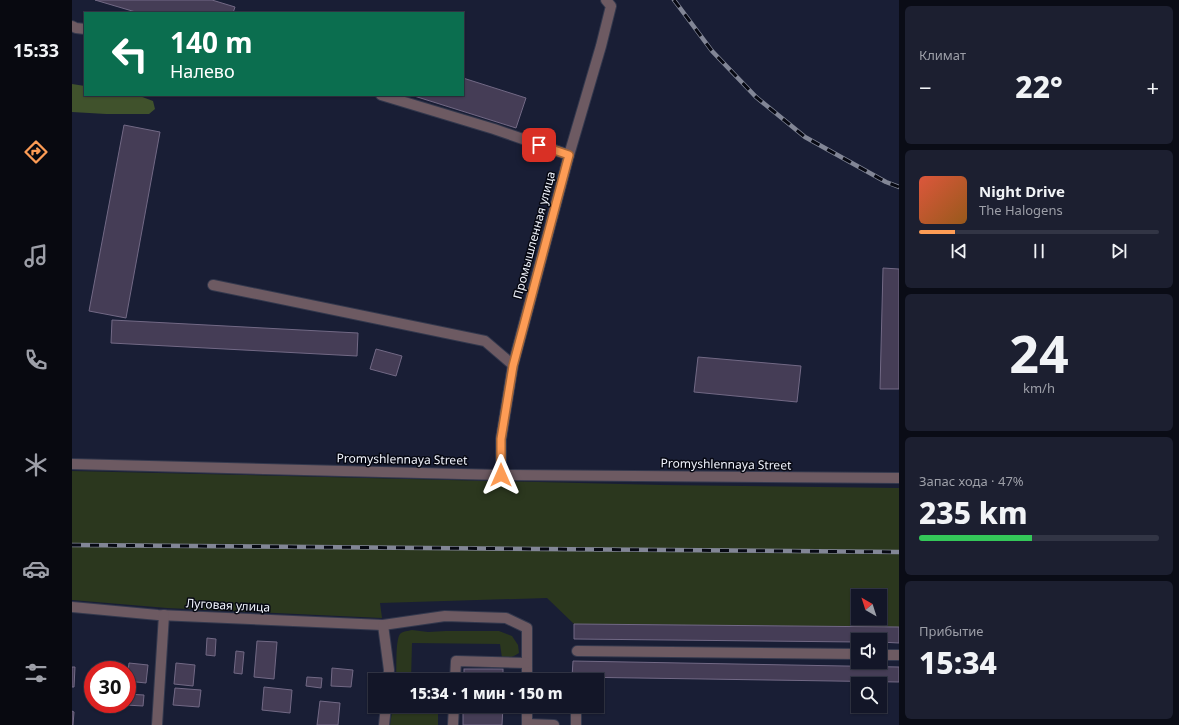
<!DOCTYPE html>
<html lang="ru">
<head>
<meta charset="utf-8">
<style>
  :root { --surface:#131628; --page:#1c1f30; --text:#f1f3f6; --muted:#9d9fa8; --line:#323545; --accent:#fd9c55 }
  body { margin:0; font-family:"Noto Sans",sans-serif; background:var(--page); color:var(--text); height:100vh; display:flex; flex-direction:column; font-size:15px; white-space:nowrap }
  * { box-sizing:border-box; margin:0 }
  p { font-size:13px; color:var(--muted) }
  .icon { flex:none; width:22px; height:22px; fill:none; stroke:currentColor; stroke-width:2; stroke-linecap:round; stroke-linejoin:round }
  .map { position:relative; flex:1; overflow:hidden }
  .sheet { display:flex; flex-direction:column; gap:6px; padding:6px; background:#0a0c16; width:280px }
  .sheet>* { flex:none }
  .hud { position:absolute; left:12px; top:12px; width:380px; height:84px; border-radius:0px; box-shadow:0 1px 3px #0004,0 0 0 1px var(--line); background:#0b6e4f; color:#fff; overflow:hidden }
  .needle { width:26px; rotate:321deg }
  .fabs { position:absolute; left:779px; top:589px; display:grid; gap:8px }
  .fabs a { display:grid; place-items:center; width:36px; height:36px; border-radius:0px; background:var(--surface); box-shadow:0 1px 3px #0004,0 0 0 1px var(--line); font-size:20px }
  .speed { position:absolute; left:12px; top:661px; display:flex; gap:8px; font-size:20px; font-weight:700; text-align:center }
  .speed>* { display:grid; place-content:center; width:52px; height:52px; border-radius:50%; background:var(--surface); box-shadow:0 1px 3px #0004,0 0 0 1px var(--line); line-height:1 }
  .speed .limit { border:6px solid #d22; background:#fff; color:#111 }
  .pin { position:absolute; display:grid; place-items:center; width:34px; height:34px; color:#fff; margin:-17px; border-radius:8px; box-shadow:0 2px 6px #0006 }
  .me { position:absolute; width:44px; margin:-22px; rotate:0deg; stroke-linejoin:round; filter:drop-shadow(0 0 3px #0008) }
  .turn { display:flex; align-items:center; gap:14px; height:84px; padding:0 20px; font-size:18px }
  .turn .icon { width:52px; height:52px; stroke-width:2.5 }
  .turn b { display:block; font-size:28px; line-height:34px }
  .big { font-size:30px; font-weight:800; line-height:1.1 }
  .sheet .tile { flex:1; display:flex; flex-direction:column; justify-content:center; gap:6px; min-width:0; padding:0 14px; border-radius:6px; background:var(--page) }
  .sheet .dial { align-items:center; gap:0 }
  .dial b { font-size:52px; line-height:1 }
  .song { display:flex; align-items:center; gap:12px }
  .cover { width:48px; height:48px; border-radius:6px; background:linear-gradient(135deg,hsl(10 70% 55%),hsl(30 70% 35%)) }
  .played { height:4px; border-radius:2px; background:linear-gradient(90deg,var(--accent) 15%,var(--line) 15%) }
  .keys { display:flex; justify-content:space-around; direction:ltr }
  .heat { display:flex; justify-content:space-between; align-items:center; font-size:22px; direction:ltr }
  .charge { height:6px; border-radius:3px; background:linear-gradient(90deg,#34c759 47%,var(--line) 0) }
  .trip { position:absolute; left:296px; top:673px; width:236px; height:40px; border-radius:0px; background:var(--surface); box-shadow:0 1px 3px #0004,0 0 0 1px var(--line); font-weight:800; line-height:40px; text-align:center }
  main { display:flex; flex:1; min-height:0 }
  .tab-bar { display:flex; flex-direction:column; width:72px; justify-content:space-around; align-items:center; background:#080910; color:var(--muted) }
  .tab-bar .icon { width:28px; height:28px }
  .tab-bar .selected { color:var(--accent) }
  .tab-bar b { font-size:18px; color:var(--text) }
  .map>svg:first-child { display:block }
  .green { fill:#2b371e; fill-rule:evenodd }
  .forest { fill:#40522c }
  .building { fill:#453d56; stroke:#726985 }
  .lines { fill:none; stroke-linecap:round; stroke-linejoin:round }
  .minor-casing { stroke:#33384d; stroke-width:12 }
  .minor { stroke:#6d5a62; stroke-width:10 }
  .rail-casing { stroke:#828696; stroke-width:4.5 }
  .rail { stroke:#070913; stroke-width:3; stroke-dasharray:9; stroke-linecap:butt }
  .route-casing { stroke:#a46537; stroke-width:10 }
  .route { stroke:#fd9c55; stroke-width:7 }
  .labels { text-anchor:middle; dominant-baseline:central; stroke-width:3; stroke-linejoin:round; paint-order:stroke }
  .street-label { font-size:12px; fill:#f0f3fc; stroke:#070913 }
</style>
</head>
<body>
<main>
<nav class="tab-bar">
<b>15:33</b>
<svg class="icon selected" aria-label="directions" viewBox="0 0 24 24"><path d="M12 3l9 9-9 9-9-9zM9 14v-3h6M13 9l2 2-2 2"/></svg>
<svg class="icon" aria-label="music" viewBox="0 0 24 24"><path d="M9 18V5l10-2v13"/><circle cx="6" cy="18" r="3"/><circle cx="16" cy="16" r="3"/></svg>
<svg class="icon" aria-label="phone" viewBox="0 0 24 24"><path d="M5 4h4l2 5-3 2q2 4 5 5l2-3 5 2v4C11 20 4 13 5 4z"/></svg>
<svg class="icon" aria-label="climate" viewBox="0 0 24 24"><path d="M12 3v18M4 7l16 10M4 17L20 7"/></svg>
<svg class="icon" aria-label="car" viewBox="0 0 24 24"><path d="M5 17H2v-5l4-1 3-4h7l3 4 3 1v5h-3M9 17h6M6 11h13"/><circle cx="7" cy="17" r="2"/><circle cx="17" cy="17" r="2"/></svg>
<svg class="icon" aria-label="filters" viewBox="0 0 24 24"><path d="M4 7h16M4 17h16"/><circle cx="9" cy="7" r="2"/><circle cx="15" cy="17" r="2"/></svg>
</nav>
<div class="map">
<svg width="827" height="725" viewBox="0 0 827 725">
  <rect width="100%" height="100%" fill="#191e35"/>
  <!-- green -->
  <g class="green">
    <path d="M0,471L590,485L827,488V627L502,624L475,598L308,603L310,618L95,608L0,600ZM786,596H808V618H786Z"/>
    <path d="M340,630L356,632L374,631H427L440,636L446,645L447,653C441,657 436,659 430,658L428,644L340,643L339,680H324C325,670 323,641 328,634C331,631 336,631 340,630Z"/>
    <polygon points="321,706 340,706 341,707 354,713 366,714 366,725 318,725"/>
  </g>
  <!-- forest -->
  <polygon class="forest" points="0,84 13,86 13,95 65,95 81,101 83,109 77,114 34,114 0,112"/>
  <!-- building -->
  <g class="building">
    <polygon points="23,0 140,0 163,7 161,13 67,13"/>
    <polygon points="391,78 454,98 444,128 339,95 391,95"/>
    <polygon points="52,125 88,132 54,318 17,311"/>
    <polygon points="811,268 827,269 827,389 808,389"/>
    <polygon points="40,320 286,333 285,356 39,343"/>
    <polygon points="304,349 330,356 324,376 298,369"/>
    <polygon points="626,357 729,366 725,402 622,392"/>
    <polygon points="502,624 827,627 827,643 808,642 808,640 786,640 786,642 502,639"/>
    <polygon points="135,638 144,639 143,656 134,655"/>
    <polygon points="185,641 205,642 202,679 182,677"/>
    <polygon points="164,651 172,652 170,674 162,673"/>
    <polygon points="501,661 827,667 827,682 500,677"/>
    <polygon points="57,663 76,665 74,683 55,681"/>
    <polygon points="104,663 123,665 121,686 102,684"/>
    <polygon points="0,667 3,667 2,687 0,687"/>
    <polygon points="260,668 281,670 279,687 259,686"/>
    <rect x="392" y="669" width="39" height="11"/>
    <polygon points="235,677 250,678 249,688 234,686"/>
    <polygon points="192,687 220,690 218,713 190,710"/>
    <polygon points="103,688 129,690 127,707 101,705"/>
    <polygon points="55,694 72,695 71,706 54,705 55,704"/>
    <polygon points="248,701 268,703 266,725 245,725"/>
    <polygon points="391,706 431,706 430,725 391,725"/>
    <polygon points="0,711 2,712 1,725 0,725"/>
  </g>
  <g class="lines">
    <defs>
      <g id="minor">
        <polyline points="0,26 4,28 13,29"/>
        <polyline points="309,95 422,129 497,155"/>
        <polyline points="141,285 413,341 441,365"/>
        <polyline points="0,464 429,475 827,478"/>
        <polyline points="429,475 429,439 441,365 497,155 529,46 539,6 534,0"/>
        <polyline points="0,607 86,615 311,625 373,616 434,618 455,628 455,680"/>
        <polyline points="311,625 317,670 316,680"/>
        <polyline points="505,651 786,654"/>
        <polyline points="808,655 827,655"/>
        <polyline points="383,680 384,661 455,663"/>
        <polyline points="455,706 455,725"/>
        <polyline points="502,706 504,711 504,725"/>
        <polyline points="455,724 482,725"/>
        <polyline points="85,725 92,615"/>
        <polyline points="312,725 314,706"/>
        <polyline points="381,725 382,706"/>
      </g>
    </defs>
    <!-- minor casing -->
    <use href="#minor" class="minor-casing"/>
    <!-- minor -->
    <use href="#minor" class="minor"/>
    <defs>
      <g id="rail">
        <polyline points="602,0 640,51 684,97 733,137 814,182 827,187"/>
        <polyline points="0,545 827,552"/>
      </g>
    </defs>
    <!-- rail casing -->
    <use href="#rail" class="rail-casing"/>
    <!-- rail -->
    <use href="#rail" class="rail"/>
  </g>
  <g class="lines">
    <defs>
      <polyline id="route" points="429,475 429,439 441,366 497,155 467,145"/>
    </defs>
    <!-- route casing -->
    <use href="#route" class="route-casing"/>
    <!-- route -->
    <use href="#route" class="route"/>
  </g>
  <g class="labels">
    <!-- street labels -->
    <g class="street-label">
      <text transform="translate(462 235) rotate(-75)">Промышленная улица</text>
      <text transform="translate(330 459) rotate(1)">Promyshlennaya Street</text>
      <text transform="translate(654 464) rotate(1)">Promyshlennaya Street</text>
      <text transform="translate(156 605) rotate(3)">Луговая улица</text>
    </g>
  </g>
</svg>
<div class="fabs">
<a><svg class="needle" viewBox="-14 -14 28 28"><path d="M0-13l5 13h-10z" fill="#e53935"/><path d="M0 13l5-13h-10z" fill="#9d9fa8"/></svg></a>
<a><svg class="icon" aria-label="sound" viewBox="0 0 24 24"><path d="M4 9h4l5-4v14l-5-4H4zM17 9q2 3 0 6"/></svg></a>
<a><svg class="icon" aria-label="search" viewBox="0 0 24 24"><circle cx="10" cy="10" r="6"/><path d="M15 15l6 6"/></svg></a>
</div>
<div class="speed"><div class="limit">30</div></div>
<div class="pin" style="left:467px;top:145px;background:#d93025"><svg class="icon" aria-label="arrive" viewBox="0 0 24 24"><path d="M6 21V4h12l-3 4 3 4H6"/></svg></div>
<svg class="me" style="left:429px;top:475px" viewBox="-20 -20 40 40"><path d="M0-17L14 15 0 8-14 15z" fill="#fd9c55" stroke="#fff" stroke-width="4"/></svg>
<div class="trip">15:34 · 1 мин · 150 m</div>
<div class="hud">
<div class="turn"><svg class="icon" aria-label="left" viewBox="0 0 24 24"><path d="M17 20v-9H6M10 6l-5 5 5 5"/></svg><div><b>140 m</b>Налево</div></div>
</div>
</div>
<section class="sheet">
<div class="tile"><p>Климат</p>
<div class="heat"><a>−</a><b class="big">22°</b><a>+</a></div>
</div>
<div class="tile">
<div class="song"><i class="cover"></i><div><b>Night Drive</b><p>The Halogens</p></div></div>
<div class="played"></div>
<div class="keys"><svg class="icon" aria-label="previous" viewBox="0 0 24 24"><path d="M18 5L8 12l10 7zM5 5v14"/></svg><svg class="icon" aria-label="pause" viewBox="0 0 24 24"><path d="M8 5v14M16 5v14"/></svg><svg class="icon" aria-label="next" viewBox="0 0 24 24"><path d="M6 5l10 7-10 7zM19 5v14"/></svg></div>
</div>
<div class="tile dial"><b>24</b><p>km/h</p></div>
<div class="tile"><p>Запас хода · 47%</p><b class="big">235 km</b><div class="charge"></div></div>
<div class="tile"><p>Прибытие</p><b class="big">15:34</b></div>
</section>
</main>
</body>
</html>
